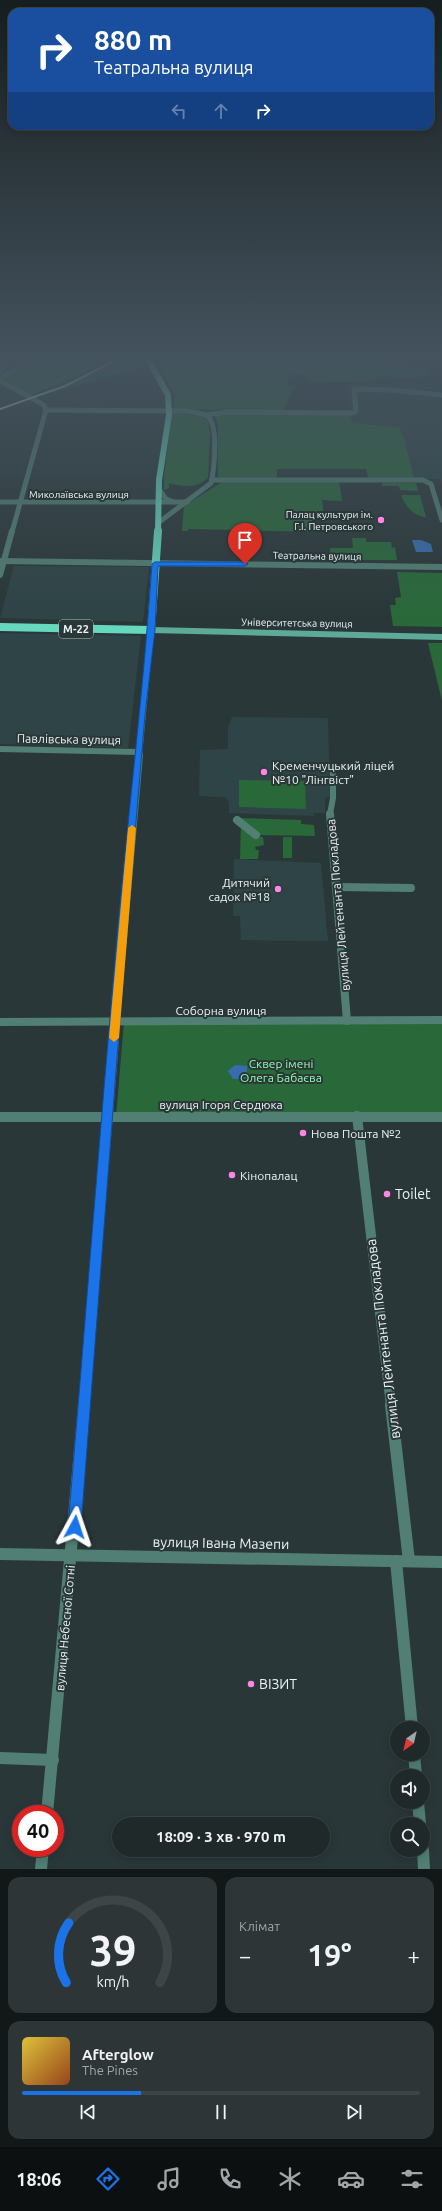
<!DOCTYPE html>
<html lang="uk">
<head>
<meta charset="utf-8">
<style>
  :root { --surface:#20292a; --page:#2d3536; --text:#f1f3f6; --muted:#a2a6a8; --line:#3d4547; --accent:#1a73e8 }
  body { margin:0; font-family:Ubuntu,sans-serif; background:var(--page); color:var(--text); height:100vh; display:flex; flex-direction:column; font-size:15px; white-space:nowrap }
  * { box-sizing:border-box; margin:0 }
  p { font-size:13px; color:var(--muted) }
  .icon { flex:none; width:22px; height:22px; fill:none; stroke:currentColor; stroke-width:2; stroke-linecap:round; stroke-linejoin:round }
  .map { position:relative; height:1869px; overflow:hidden }
  .side { display:flex; flex-direction:column; gap:8px; padding:8px; background:#121717; flex:1 }
  .side>* { flex:none }
  .banner { position:absolute; left:8px; top:8px; width:426px; height:122px; border-radius:12px; box-shadow:0 2px 10px #0003,0 0 0 1px var(--line); background:#1a4fa0; color:#fff; overflow:hidden }
  .needle { width:26px; rotate:214deg }
  .tools { position:absolute; left:390px; top:1721px; display:grid; gap:8px }
  .tools a { display:grid; place-items:center; width:40px; height:40px; border-radius:50%; background:var(--surface); box-shadow:0 2px 10px #0003,0 0 0 1px var(--line); font-size:20px }
  .speed { position:absolute; left:12px; top:1805px; display:flex; gap:8px; font-size:20px; font-weight:700; text-align:center }
  .speed>* { display:grid; place-content:center; width:52px; height:52px; border-radius:50%; background:var(--surface); box-shadow:0 2px 10px #0003,0 0 0 1px var(--line); line-height:1 }
  .speed .limit { border:6px solid #d22; background:#fff; color:#111 }
  .pin { position:absolute; display:grid; place-items:center; width:34px; height:34px; color:#fff; margin:-41px -17px; border-radius:50% 50% 50% 0; rotate:-45deg; box-shadow:0 0 4px #0007 }
  .pin .icon { rotate:45deg }
  .me { position:absolute; width:44px; margin:-22px; rotate:5deg; stroke-linejoin:round; filter:drop-shadow(0 0 3px #0008) }
  .turn { display:flex; align-items:center; gap:14px; height:84px; padding:0 20px; font-size:18px }
  .turn .icon { width:52px; height:52px; stroke-width:2.5 }
  .turn b { display:block; font-size:28px; line-height:34px }
  .lanes { display:flex; align-items:center; height:38px; padding:0 20px; background:#0003; justify-content:center; gap:20px; direction:ltr }
  .lanes .off { opacity:.35 }
  .big { font-size:30px; font-weight:700; line-height:1.1 }
  .side .tile { flex:1; display:flex; flex-direction:column; justify-content:center; gap:6px; min-width:0; padding:0 14px; border-radius:12px; background:var(--page) }
  .side .dial { align-items:center; gap:0 }
  .dial svg { height:104px; overflow:visible; fill:none; stroke:var(--line); stroke-width:7; stroke-linecap:round; text-anchor:middle }
  .dial text { fill:var(--text); stroke:none }
  .song { display:flex; align-items:center; gap:12px }
  .cover { width:48px; height:48px; border-radius:6px; background:linear-gradient(135deg,hsl(50 70% 55%),hsl(20 70% 35%)) }
  .played { height:4px; border-radius:2px; background:linear-gradient(90deg,var(--accent) 30%,var(--line) 30%) }
  .keys { display:flex; justify-content:space-around; direction:ltr }
  .heat { display:flex; justify-content:space-between; align-items:center; font-size:22px; direction:ltr }
  .side .tiles { flex:1; display:grid; gap:8px; grid-template-columns:1fr 1fr }
  .tile:last-child { grid-column:span 2 }
  .trip { position:absolute; left:112px; top:1817px; width:218px; height:40px; border-radius:20px; background:var(--surface); box-shadow:0 2px 10px #0003,0 0 0 1px var(--line); font-weight:700; line-height:40px; text-align:center }
  .menu { display:flex; height:64px; justify-content:space-around; align-items:center; background:#0d1011; color:var(--muted) }
  .menu .icon { width:28px; height:28px }
  .menu .on { color:var(--accent) }
  .menu b { font-size:18px; color:var(--text) }
  .map>svg:first-child { display:block }
  .built { fill:#2f4446 }
  .green { fill:#296939 }
  .water { fill:#386cb0 }
  .lines { fill:none; stroke-linecap:round; stroke-linejoin:round }
  .pedestrian { stroke:#517f73; stroke-width:6 }
  .minor-far4 { stroke:#517f73; stroke-width:5 }
  .minor-far3 { stroke:#517f73; stroke-width:6 }
  .minor-far2 { stroke:#517f73; stroke-width:8 }
  .minor-far1 { stroke:#517f73; stroke-width:10 }
  .minor { stroke:#517f73; stroke-width:12 }
  .tertiary-far4 { stroke:#517f73; stroke-width:5 }
  .tertiary-far3 { stroke:#517f73; stroke-width:6 }
  .tertiary-far2 { stroke:#517f73; stroke-width:8 }
  .tertiary-far1 { stroke:#517f73; stroke-width:10 }
  .tertiary { stroke:#517f73; stroke-width:12 }
  .secondary { stroke:#5caa97; stroke-width:6 }
  .trunk-far1 { stroke:#66d8be; stroke-width:6 }
  .trunk { stroke:#66d8be; stroke-width:8 }
  .rail { stroke:#d3dcdc; stroke-width:2 }
  .trunk-bridge { stroke:#66d8be; stroke-width:6 }
  .route { fill:#1a73e8; stroke:#114b97 }
  .slow { fill:#f59e0b }
  .poi-dot { fill:#fd86e3; stroke:#2a3738; stroke-width:1.5 }
  .labels { text-anchor:middle; dominant-baseline:central; stroke-width:4; stroke-linejoin:round; paint-order:stroke }
  .far-street-label { font-size:10px; fill:#ebf3f3; stroke:#2a3738 }
  .far-poi-label { font-size:10px; fill:#ebf3f3; stroke:#2a3738; text-anchor:end }
  .shield { fill:#2a3738; stroke:#b1bbbb; stroke-width:1 }
  .shield-label { font-size:11px; font-weight:bold; fill:#ebf3f3 }
  .street-label { font-size:12px; fill:#ebf3f3; stroke:#2a3738 }
  .poi-label { font-size:12px; fill:#ebf3f3; stroke:#2a3738; text-anchor:start }
  .park-label { font-size:12px; fill:#91faa7; stroke:#2a3738 }
  .near-poi-label { font-size:14px; fill:#ebf3f3; stroke:#2a3738; text-anchor:start }
  .near-street-label { font-size:14px; fill:#ebf3f3; stroke:#2a3738 }
</style>
</head>
<body>
<div class="map">
<svg width="442" height="1869" viewBox="0 0 442 1869">
  <rect width="100%" height="100%" fill="#2a3738"/>
  <!-- built -->
  <g class="built">
    <polygon points="411,383 442,387 442,486 440,479 414,479 405,440 399,427 353,423 345,385"/>
    <polygon points="14,566 149,567 143,622 0,618"/>
    <polygon points="0,633 141,636 128,748 0,744"/>
    <polygon points="232,717 328,718 330,797 325,798 325,813 314,813 314,816 229,813 229,802 225,797 199,796 200,750 228,749 228,728"/>
    <polygon points="234,859 321,863 328,941 241,940 240,916 233,916"/>
  </g>
  <!-- green -->
  <g class="green">
    <polygon points="38,355 115,355 78,376 31,395 29,395 7,382 7,377 26,368"/>
    <polygon points="128,355 144,355 150,365 47,394 97,372"/>
    <polygon points="153,355 299,355 298,357 304,360 316,357 361,363 376,362 394,367 414,367 428,370 428,375 423,378 424,379 401,377 380,380 339,383 307,381 305,374 292,374 287,384 293,387 284,411 173,409 174,395"/>
    <path d="M172,412L201,416L208,421L210,431L208,477C199,489 182,487 169,483V488L164,490V477Z"/>
    <polygon points="218,414 350,414 353,423 399,427 405,440 414,479 372,478 368,477 366,469 277,469 277,477 275,478 220,478 218,476 218,424 215,418"/>
    <polygon points="339,481 342,501 322,500 324,517 314,520 317,523 317,532 188,529 188,531 182,531 184,506 222,482"/>
    <polygon points="382,483 416,483 418,491 400,490 399,486 382,486"/>
    <path d="M401,495H420L426,517C415,517 405,506 401,495Z"/>
    <polygon points="352,538 366,538 366,542 391,542 392,548 395,547 397,560 337,560 330,555 330,548 353,548"/>
    <polygon points="397,572 442,573 442,627 393,626 390,605 396,605 395,598 401,597"/>
    <polygon points="428,643 442,643 442,701"/>
    <polygon points="239,780 305,781 306,809 239,807"/>
    <polygon points="237,818 301,820 301,824 314,825 315,836 256,835 256,836 263,837 264,845 255,847 256,850 259,850 258,859 240,859 241,823"/>
    <rect x="283" y="837" width="9" height="21"/>
    <polygon points="124,1022 442,1022 442,1117 116,1117"/>
  </g>
  <!-- water -->
  <g class="water">
    <polygon points="412,540 421,540 431,544 433,552 416,552"/>
    <polygon points="235,1065 247,1066 247,1079 233,1079 228,1071"/>
  </g>
  <g class="lines">
    <!-- pedestrian -->
    <polyline class="pedestrian" points="330,814 333,798 333,767"/>
    <!-- minor-far4 -->
    <g class="minor-far4">
      <polyline points="0,364 4,368 0,372"/>
      <polyline points="0,379 28,361 31,355"/>
      <polyline points="205,415 229,412 353,413 356,411 354,389 392,390 442,395"/>
      <polyline points="212,480 423,480 431,484 442,520"/>
      <polyline points="0,502 19,502"/>
    </g>
    <!-- minor-far3 -->
    <g class="minor-far3">
      <polyline points="0,561 442,567"/>
      <polyline points="0,749 138,752"/>
    </g>
    <!-- minor-far2 -->
    <g class="minor-far2">
      <polyline points="330,814 347,1021"/>
      <polyline points="237,820 256,835"/>
      <polyline points="337,887 411,888"/>
    </g>
    <!-- minor-far1 -->
    <polyline class="minor-far1" points="357,1116 391,1406"/>
    <!-- minor -->
    <g class="minor">
      <polyline points="391,1405 409,1561"/>
      <polyline points="0,1554 442,1562"/>
      <polyline points="396,1561 412,1728"/>
      <polyline points="414,1754 416,1776"/>
      <polyline points="0,1758 53,1760"/>
      <polyline points="418,1802 420,1824"/>
      <polyline points="423,1850 424,1869"/>
    </g>
    <!-- tertiary-far4 -->
    <g class="tertiary-far4">
      <polyline points="0,381 44,405 46,410"/>
      <path d="M46,410L184,411C192,412 202,412 208,417C219,426 214,470 211,483L158,523"/>
      <polyline points="159,489 166,499 174,502"/>
      <polyline points="19,502 187,502"/>
      <polyline points="12,532 46,410"/>
    </g>
    <!-- tertiary-far3 -->
    <g class="tertiary-far3">
      <polyline points="0,575 12,531"/>
      <polyline points="139,756 151,630"/>
    </g>
    <!-- tertiary-far2 -->
    <g class="tertiary-far2">
      <polyline points="0,1022 442,1020"/>
      <polyline points="114,1042 139,755"/>
    </g>
    <!-- tertiary-far1 -->
    <g class="tertiary-far1">
      <polyline points="0,1117 442,1117"/>
      <polyline points="84,1406 114,1041"/>
    </g>
    <!-- tertiary -->
    <g class="tertiary">
      <polyline points="47,1814 84,1405"/>
      <polyline points="41,1869 43,1848"/>
    </g>
    <!-- secondary -->
    <polyline class="secondary" points="151,630 442,637"/>
    <!-- trunk-far1 -->
    <polyline class="trunk-far1" points="158,532 159,480 169,415"/>
    <!-- trunk -->
    <polyline class="trunk" points="0,627 151,630 158,531"/>
    <!-- rail -->
    <polyline class="rail" points="0,409 65,386 126,355"/>
    <!-- trunk-bridge -->
    <polyline class="trunk-bridge" points="146,355 168,395 169,415"/>
  </g>
  <!-- sky -->
  <linearGradient id="sky" x2="0" y2="1"><stop stop-color="#171e1f"/><stop offset="0.58" stop-color="#44535e"/><stop offset="1" stop-color="#44535e" stop-opacity="0"/></linearGradient>
  <rect width="442" height="617" fill="url(#sky)"/>
  <!-- route -->
  <path class="route" d="M155,562H245L248,564L245,566H158L155,630L145,715L127,928L81,1527L79,1532L75,1534L70,1532L68,1527C85,1327 100,1126 118,926C129,806 144,685 152,564Z"/>
  <!-- slow -->
  <polygon class="slow" points="132,825 136,828 119,1038 114,1042 109,1038 128,828"/>
  <!-- markers -->
  <g class="poi-dot">
    <circle cx="381" cy="520" r="4"/>
    <circle cx="264" cy="772" r="4"/>
    <circle cx="278" cy="889" r="4"/>
    <circle cx="303" cy="1133" r="4"/>
    <circle cx="232" cy="1175" r="4"/>
    <circle cx="387" cy="1194" r="4"/>
    <circle cx="251" cy="1684" r="4"/>
  </g>
  <g class="labels">
    <!-- far-street labels -->
    <g class="far-street-label">
      <text x="79" y="494">Миколаївська вулиця</text>
      <text transform="translate(317 556) rotate(1)">Театральна вулиця</text>
      <text transform="translate(297 623) rotate(1)">Університетська вулиця</text>
    </g>
    <!-- far-poi labels -->
    <g class="far-poi-label">
      <text x="373" y="514">Палац культури ім.<tspan x="373" dy="12">Г.І. Петровського</tspan></text>
    </g>
    <!-- shield labels -->
    <rect class="shield" x="59" y="620" width="34" height="18" rx="3"/>
    <g class="shield-label">
      <text x="76" y="629">М-22</text>
    </g>
    <!-- street labels -->
    <g class="street-label">
      <text transform="translate(69 739) rotate(1)">Павлівська вулиця</text>
      <text transform="translate(338 905) rotate(-95)">вулиця Лейтенанта Покладова</text>
      <text x="221" y="1010">Соборна вулиця</text>
      <text x="221" y="1104">вулиця Ігоря Сердюка</text>
      <text transform="translate(65 1628) rotate(-85)">вулиця Небесної Сотні</text>
    </g>
    <!-- poi labels -->
    <g class="poi-label">
      <text x="272" y="765">Кременчуцький ліцей<tspan x="272" dy="14">№10 "Лінгвіст"</tspan></text>
      <text x="270" y="882" text-anchor="end">Дитячий<tspan x="270" dy="14">садок №18</tspan></text>
      <text x="311" y="1133">Нова Пошта №2</text>
      <text x="240" y="1175">Кінопалац</text>
    </g>
    <!-- park labels -->
    <g class="park-label">
      <text x="281" y="1063">Сквер імені<tspan x="281" dy="14">Олега Бабаєва</tspan></text>
    </g>
    <!-- near-poi labels -->
    <g class="near-poi-label">
      <text x="395" y="1194">Toilet</text>
      <text x="259" y="1684">ВІЗИТ</text>
    </g>
    <!-- near-street labels -->
    <g class="near-street-label">
      <text transform="translate(383 1339) rotate(-97)">вулиця Лейтенанта Покладова</text>
      <text transform="translate(221 1543) rotate(1)">вулиця Івана Мазепи</text>
    </g>
  </g>
</svg>
<div class="tools">
<a><svg class="needle" viewBox="-14 -14 28 28"><path d="M0-13l5 13h-10z" fill="#e53935"/><path d="M0 13l5-13h-10z" fill="#a2a6a8"/></svg></a>
<a><svg class="icon" aria-label="sound" viewBox="0 0 24 24"><path d="M4 9h4l5-4v14l-5-4H4zM17 9q2 3 0 6"/></svg></a>
<a><svg class="icon" aria-label="search" viewBox="0 0 24 24"><circle cx="10" cy="10" r="6"/><path d="M15 15l6 6"/></svg></a>
</div>
<div class="speed"><div class="limit">40</div></div>
<div class="pin" style="left:245px;top:564px;background:#d93025"><svg class="icon" aria-label="arrive" viewBox="0 0 24 24"><path d="M6 21V4h12l-3 4 3 4H6"/></svg></div>
<svg class="me" style="left:75px;top:1527px" viewBox="-20 -20 40 40"><path d="M0-17L14 15 0 8-14 15z" fill="#1a73e8" stroke="#fff" stroke-width="4"/></svg>
<div class="trip">18:09 · 3 хв · 970 m</div>
<div class="banner">
<div class="turn"><svg class="icon" aria-label="right" viewBox="0 0 24 24"><path d="M7 20v-9h11M14 6l5 5-5 5"/></svg><div><b>880 m</b>Театральна вулиця</div></div>
<div class="lanes"><svg class="icon off" aria-label="left" viewBox="0 0 24 24"><path d="M17 20v-9H6M10 6l-5 5 5 5"/></svg><svg class="icon off" aria-label="ahead" viewBox="0 0 24 24"><path d="M12 20V5M6 11l6-6 6 6"/></svg><svg class="icon" aria-label="right" viewBox="0 0 24 24"><path d="M7 20v-9h11M14 6l5 5-5 5"/></svg></div>
</div>
</div>
<section class="side">
<div class="tiles">
<div class="tile dial"><svg viewBox="0 0 100 80">
<path d="M14 69A42 42 0 1 1 86 69"/>
<path d="M14 69A42 42 0 0 1 16 23" stroke="#1a73e8"/>
<text x="50" y="56" font-size="32" font-weight="700">39</text>
<text x="50" y="72" font-size="11">km/h</text>
</svg></div>
<div class="tile"><p>Клімат</p>
<div class="heat"><a>−</a><b class="big">19°</b><a>+</a></div>
</div>
<div class="tile">
<div class="song"><i class="cover"></i><div><b>Afterglow</b><p>The Pines</p></div></div>
<div class="played"></div>
<div class="keys"><svg class="icon" aria-label="previous" viewBox="0 0 24 24"><path d="M18 5L8 12l10 7zM5 5v14"/></svg><svg class="icon" aria-label="pause" viewBox="0 0 24 24"><path d="M8 5v14M16 5v14"/></svg><svg class="icon" aria-label="next" viewBox="0 0 24 24"><path d="M6 5l10 7-10 7zM19 5v14"/></svg></div>
</div>
</div>
</section>
<nav class="menu">
<b>18:06</b>
<svg class="icon on" aria-label="directions" viewBox="0 0 24 24"><path d="M12 3l9 9-9 9-9-9zM9 14v-3h6M13 9l2 2-2 2"/></svg>
<svg class="icon" aria-label="music" viewBox="0 0 24 24"><path d="M9 18V5l10-2v13"/><circle cx="6" cy="18" r="3"/><circle cx="16" cy="16" r="3"/></svg>
<svg class="icon" aria-label="phone" viewBox="0 0 24 24"><path d="M5 4h4l2 5-3 2q2 4 5 5l2-3 5 2v4C11 20 4 13 5 4z"/></svg>
<svg class="icon" aria-label="climate" viewBox="0 0 24 24"><path d="M12 3v18M4 7l16 10M4 17L20 7"/></svg>
<svg class="icon" aria-label="car" viewBox="0 0 24 24"><path d="M5 17H2v-5l4-1 3-4h7l3 4 3 1v5h-3M9 17h6M6 11h13"/><circle cx="7" cy="17" r="2"/><circle cx="17" cy="17" r="2"/></svg>
<svg class="icon" aria-label="filters" viewBox="0 0 24 24"><path d="M4 7h16M4 17h16"/><circle cx="9" cy="7" r="2"/><circle cx="15" cy="17" r="2"/></svg>
</nav>
</body>
</html>
